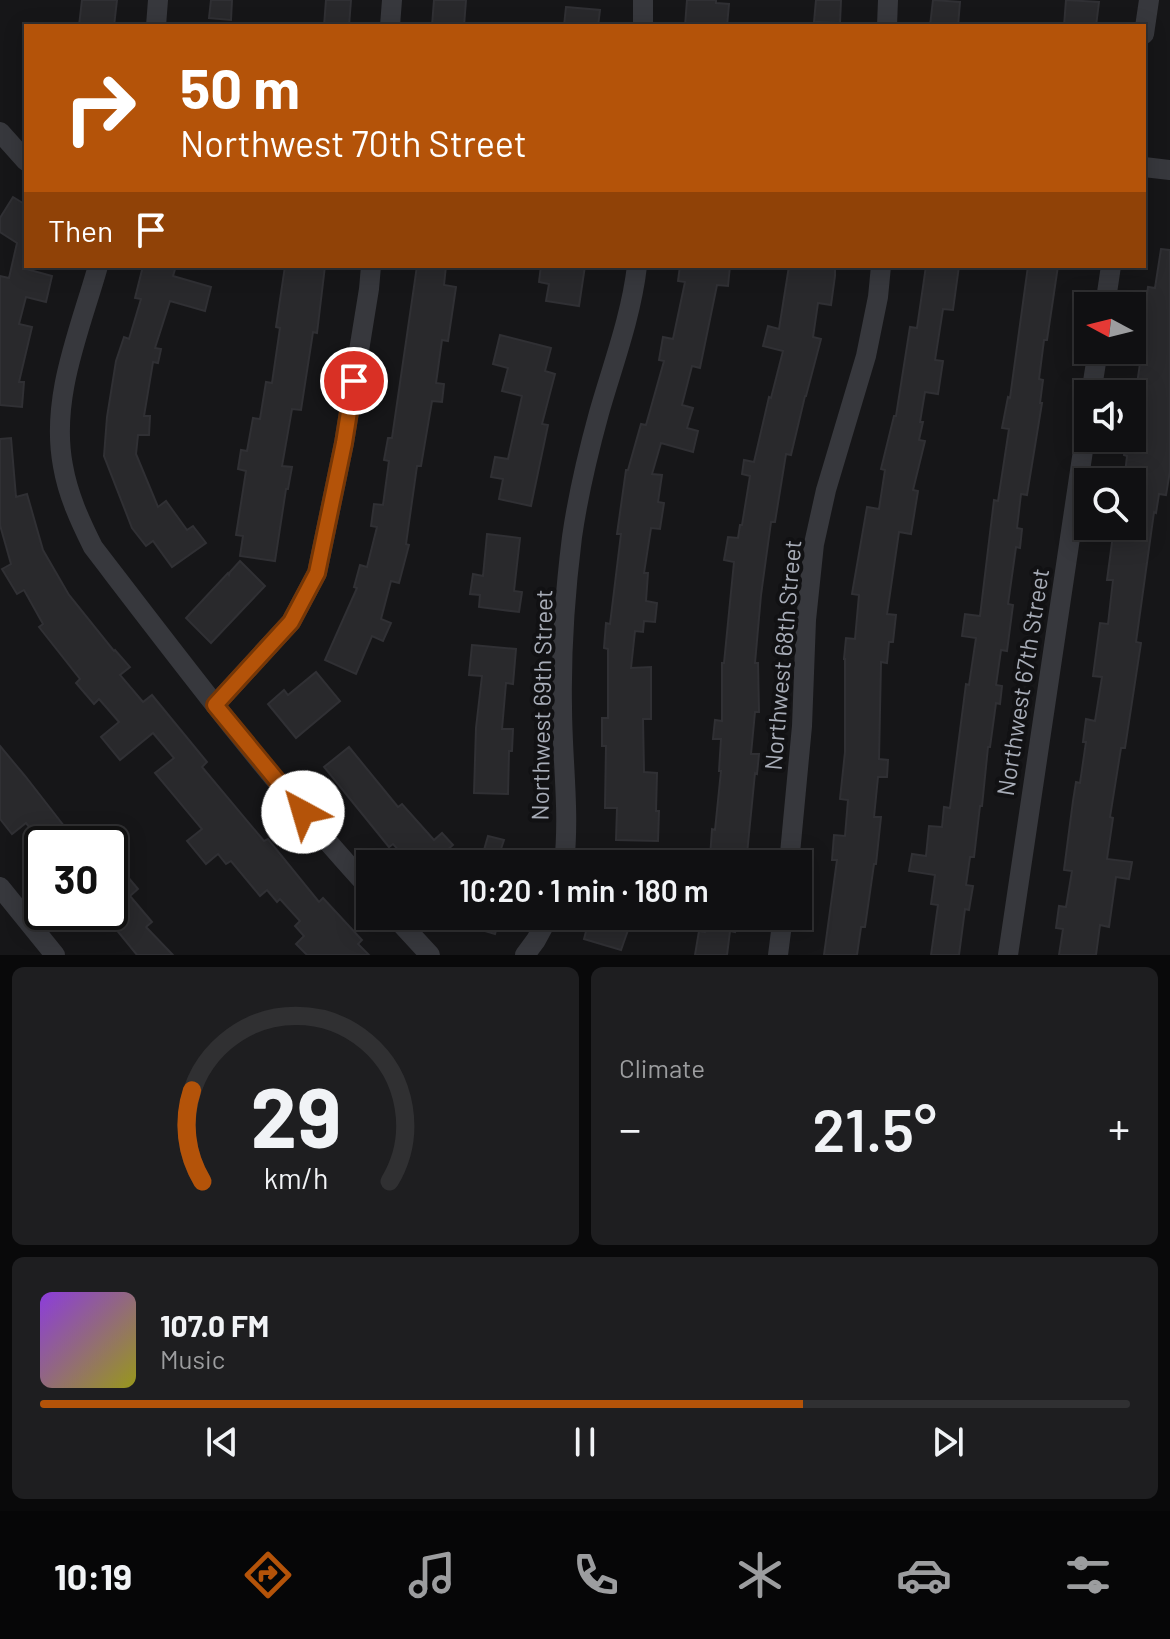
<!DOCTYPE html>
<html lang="en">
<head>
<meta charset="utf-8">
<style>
  :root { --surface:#101012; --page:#1e1e20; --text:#f1f3f6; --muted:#9c9d9f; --line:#303032; --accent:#b45309 }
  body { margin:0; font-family:Barlow,sans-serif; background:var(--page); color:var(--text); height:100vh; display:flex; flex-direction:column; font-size:30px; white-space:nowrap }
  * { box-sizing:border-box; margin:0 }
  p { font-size:26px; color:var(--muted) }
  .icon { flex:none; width:44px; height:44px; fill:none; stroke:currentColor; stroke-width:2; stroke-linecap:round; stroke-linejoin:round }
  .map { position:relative; height:955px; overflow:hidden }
  .side { display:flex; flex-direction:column; gap:12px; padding:12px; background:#09090a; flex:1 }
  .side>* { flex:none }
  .hud { position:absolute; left:24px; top:24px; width:1122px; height:244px; border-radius:0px; box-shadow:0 4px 20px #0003,0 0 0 2px var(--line); background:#b45309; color:#fff; overflow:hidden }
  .needle { width:52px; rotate:277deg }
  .tools { position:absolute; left:1074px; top:292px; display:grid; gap:16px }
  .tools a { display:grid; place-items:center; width:72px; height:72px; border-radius:0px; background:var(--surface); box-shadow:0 4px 20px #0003,0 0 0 2px var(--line); font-size:40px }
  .speed { position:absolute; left:24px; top:826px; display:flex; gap:16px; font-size:40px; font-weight:700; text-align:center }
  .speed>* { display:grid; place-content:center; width:104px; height:104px; border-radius:50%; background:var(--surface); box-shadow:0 4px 20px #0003,0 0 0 2px var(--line); line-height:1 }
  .speed .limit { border:4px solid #111; border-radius:12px; background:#fff; color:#111 }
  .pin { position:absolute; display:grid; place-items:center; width:68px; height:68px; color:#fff; margin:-34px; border:4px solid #fff; border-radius:50%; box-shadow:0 2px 8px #0007 }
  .me { position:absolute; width:88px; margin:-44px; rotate:321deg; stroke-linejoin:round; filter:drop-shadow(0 0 6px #0008) }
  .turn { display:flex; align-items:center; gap:28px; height:168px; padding:0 24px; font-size:36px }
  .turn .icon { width:104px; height:104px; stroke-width:2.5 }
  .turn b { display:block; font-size:56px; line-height:68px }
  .then { display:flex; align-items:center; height:76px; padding:0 24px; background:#0003; gap:16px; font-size:30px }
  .big { font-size:60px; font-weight:600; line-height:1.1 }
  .side .tile { flex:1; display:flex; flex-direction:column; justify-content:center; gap:12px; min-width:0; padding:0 28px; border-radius:12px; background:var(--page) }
  .side .dial { align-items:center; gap:0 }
  .dial svg { height:208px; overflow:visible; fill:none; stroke:var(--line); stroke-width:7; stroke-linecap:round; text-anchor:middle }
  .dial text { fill:var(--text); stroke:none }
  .song { display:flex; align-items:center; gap:24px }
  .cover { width:96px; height:96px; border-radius:12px; background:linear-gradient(135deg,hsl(270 70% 55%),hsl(60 70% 35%)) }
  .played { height:8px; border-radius:4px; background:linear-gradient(90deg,var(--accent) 70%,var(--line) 70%) }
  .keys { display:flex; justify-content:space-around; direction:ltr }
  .heat { display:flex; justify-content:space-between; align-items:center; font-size:44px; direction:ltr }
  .side .tiles { flex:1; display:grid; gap:12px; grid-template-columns:1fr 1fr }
  .tile:last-child { grid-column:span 2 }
  .trip { position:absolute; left:356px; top:850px; width:456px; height:80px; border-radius:0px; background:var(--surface); box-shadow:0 4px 20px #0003,0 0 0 2px var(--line); font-weight:600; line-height:80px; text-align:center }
  .tab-bar { display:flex; height:128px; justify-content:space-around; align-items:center; background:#060607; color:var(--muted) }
  .tab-bar .icon { width:56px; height:56px }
  .tab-bar .on { color:var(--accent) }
  .tab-bar b { font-size:36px; color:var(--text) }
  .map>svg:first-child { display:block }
  .building { fill:#29292c; stroke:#303034; stroke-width:2 }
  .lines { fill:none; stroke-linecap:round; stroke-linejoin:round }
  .minor { stroke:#37383d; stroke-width:20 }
  .route-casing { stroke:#753606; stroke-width:20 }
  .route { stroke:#b45309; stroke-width:14 }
  .labels { text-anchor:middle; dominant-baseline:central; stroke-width:8; stroke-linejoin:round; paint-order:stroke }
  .street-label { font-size:24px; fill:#a8adb8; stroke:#111113 }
</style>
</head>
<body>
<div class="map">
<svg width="1170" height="955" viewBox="0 0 1170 955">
  <rect width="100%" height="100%" fill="#161618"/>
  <!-- building -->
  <g class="building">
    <polygon points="82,0 117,0 114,26 79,26"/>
    <polygon points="211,0 232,0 231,20 209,18"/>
    <polygon points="326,0 351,0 349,26 324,26"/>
    <polygon points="434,0 466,0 464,26 432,26"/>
    <polygon points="687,0 716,0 716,3 729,4 727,26 685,26"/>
    <polygon points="816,0 841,0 840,23 814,22"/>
    <polygon points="933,0 960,2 958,26 930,26"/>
    <polygon points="1066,0 1099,2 1096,26 1064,26"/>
    <polygon points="566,7 600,10 598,26 564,26"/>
    <polygon points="13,197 26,205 26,269 52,276 46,302 26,297 19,324 32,327 19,382 24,382 22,407 0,405 0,276 9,278 17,243 0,232 0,218"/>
    <polygon points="1161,249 1170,250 1170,471 1166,495 1159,494 1156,513 1154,512 1136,642 1141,643 1125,748 1121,748 1110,817 1113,818 1107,859 1132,862 1129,879 1116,877 1109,927 1100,925 1096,955 1059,955 1063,929 1056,928 1059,906 1066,907 1072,871 1064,870 1073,801 1076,782 1080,783 1086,742 1083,742 1086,719 1095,721 1102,677 1093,676 1100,623 1108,624 1113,580 1107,580 1113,535 1118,536 1120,526 1132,526 1132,482 1124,482 1127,456 1124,455 1126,438 1132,438 1132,435 1139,436 1143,407 1132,406 1132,390 1136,391 1142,350 1140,350 1148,287 1155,288"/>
    <polygon points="143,266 176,266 173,276 211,287 205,311 170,301 155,348 161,349 158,363 153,362 144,416 150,416 149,435 138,435 136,454 158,507 166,501 187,530 193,526 206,543 172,567 153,541 146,546 132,528 104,456 107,417 116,361 124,337 129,339 141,299 135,298"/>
    <polygon points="285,266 325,266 317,333 313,332 301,410 292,409 282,466 292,467 288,489 286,489 275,561 240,556 243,536 236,535 246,471 238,469 241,450 247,451 253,418 260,419 266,382 272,383 280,328 276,327"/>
    <polygon points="417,266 446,266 444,285 456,287 448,341 442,340 436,383 444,384 442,402 432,401 421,466 417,466 406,544 409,545 399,583 391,581 381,619 391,623 383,641 372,636 356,674 325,660 357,588 354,587 360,565 367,567 377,527 371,526 374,504 383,505 389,461 384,460 388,438 392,438"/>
    <polygon points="541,266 585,266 579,306 546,301 549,284 539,282"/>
    <polygon points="680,266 730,266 728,286 717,285 700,368 692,366 682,405 693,408 687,428 698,431 693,452 661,443 652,474 662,475 658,502 664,503 660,529 651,528 644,573 648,573 646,601 657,603 655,622 644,621 643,632 635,631 631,668 651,667 651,719 643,719 644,772 657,773 656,811 659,811 658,841 616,840 617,808 605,808 606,746 602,746 602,718 608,718 608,649 604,648 606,623 610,624 621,534 617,534 626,470 628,470 641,424 646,425 664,361 659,360 663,337 673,339 685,282 678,281"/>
    <polygon points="789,266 835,266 835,276 831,305 818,303 813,337 821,339 806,396 805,396 791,455 786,454 775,522 771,522 761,595 755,663 758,663 759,712 755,712 751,754 759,754 757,774 755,773 746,864 714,864 714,858 710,858 712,829 715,830 721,771 719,771 721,739 713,739 715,720 722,721 722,663 724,663 734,562 724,560 728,537 738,538 740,525 742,525 750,476 742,474 744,460 754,462 769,397 771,398 783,351 763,346 768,326 779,329"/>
    <polygon points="926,266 959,266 953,310 943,309 935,360 943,361 938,394 925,392 920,422 923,422 919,440 925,441 913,490 918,491 911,534 899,532 887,614 896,615 893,642 889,642 887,663 881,662 879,759 888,760 887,777 878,777 874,817 881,817 876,864 874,864 865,927 861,927 857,955 824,955 837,860 832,860 834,835 845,836 848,800 840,799 845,752 845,659 844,659 846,638 855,639 859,595 852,594 867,507 879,509 885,470 881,469 894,416 896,416 910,327 917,328"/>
    <polygon points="1028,266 1058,266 1047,340 1044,340 1039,379 1043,380 1040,403 1042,403 1027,495 1021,494 1017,528 1022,529 1020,548 1016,547 1008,604 1013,605 1007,651 1001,650 996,685 1002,686 1000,704 996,703 990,747 988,747 982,806 980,806 974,857 970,857 966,885 973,886 969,910 965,909 959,955 931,955 938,905 931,904 935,875 909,871 912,854 926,856 929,826 942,827 944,807 950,808 966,684 969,685 976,638 962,636 965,614 980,616 994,500 998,501 1009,429 1002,428 1008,397 1010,398"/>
    <polygon points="500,335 551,348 545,371 555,374 542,424 548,425 531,506 499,499 503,479 491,477 495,457 508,459 522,396 502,391 508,368 493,364"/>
    <polygon points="11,438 16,497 27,494 43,550 69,595 114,651 115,650 130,667 120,675 143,702 152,695 207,762 202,767 264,841 268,839 319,902 323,898 362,940 358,944 369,955 307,955 296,944 304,936 295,926 300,921 280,899 277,902 267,890 260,896 231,861 226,864 218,854 206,864 187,841 202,829 155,773 174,758 153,733 120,760 101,737 119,722 99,699 94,704 76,683 80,679 39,627 43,624 24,590 17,594 2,569 11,564 0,525 0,439"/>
    <polygon points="487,534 520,538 514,591 522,592 519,612 479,607 480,595 470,594 473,574 483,576"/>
    <polygon points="240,561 265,586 211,643 186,618 228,573 229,575 230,572"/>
    <polygon points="472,645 516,649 513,684 506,683 502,729 513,729 512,751 509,751 508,794 474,793 476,728 482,676 469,675"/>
    <polygon points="316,672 340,701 296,738 268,704 284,690 288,695"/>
    <polygon points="0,746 25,776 78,844 43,844 26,823 12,834 0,819"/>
    <polygon points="349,747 398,807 402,804 434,840 442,833 453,845 431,864 411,864 393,844 389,847 324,767"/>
    <polygon points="488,836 504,840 501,849 515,864 480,864"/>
    <polygon points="127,876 138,889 130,896 152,922 146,927 173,955 137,955 102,912 110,912 110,890"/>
    <polygon points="448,916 500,916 495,934 448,920"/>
    <polygon points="590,916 633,916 621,950 584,939"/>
    <polygon points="707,916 737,916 735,932 730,931 727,955 695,955 699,931 705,932"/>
  </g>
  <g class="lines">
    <!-- minor -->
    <g class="minor">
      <polyline points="643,0 643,26"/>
      <polyline points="156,26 158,0"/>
      <polyline points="390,26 392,0"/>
      <polyline points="887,26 888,0"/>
      <polyline points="1144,34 1149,0"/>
      <polyline points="0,132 26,161"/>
      <polyline points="1144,167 1170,170"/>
      <path d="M98,266C80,330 50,398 63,466C68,495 80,521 93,547C182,663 271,781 370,889"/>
      <polyline points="1105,306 1111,266"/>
      <polyline points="1091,394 1098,350"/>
      <polyline points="215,705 291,622 317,573 344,443 369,289 371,266"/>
      <path d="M564,864C570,812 562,759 562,706C561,650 565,593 572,537C578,495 588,453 599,413C613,364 631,317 637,266"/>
      <polyline points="789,864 802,726 806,620 814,544 826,490 866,356 878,297 881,266"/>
      <polyline points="0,887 55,955"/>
      <polyline points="394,916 430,955"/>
      <polyline points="525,955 536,940 549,916"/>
      <polyline points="778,955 783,916"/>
      <polyline points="1008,955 1088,417"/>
    </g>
  </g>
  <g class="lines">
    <defs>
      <polyline id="route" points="303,812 215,705 291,622 317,573 344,443 354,381"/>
    </defs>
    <!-- route casing -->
    <use href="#route" class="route-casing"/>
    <!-- route -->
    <use href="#route" class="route"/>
  </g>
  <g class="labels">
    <!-- street labels -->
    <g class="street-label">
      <text transform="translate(782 655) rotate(-85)">Northwest 68th Street</text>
      <text transform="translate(1022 682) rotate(-81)">Northwest 67th Street</text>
      <text transform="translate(541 705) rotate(-89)">Northwest 69th Street</text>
    </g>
  </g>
</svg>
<div class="tools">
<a><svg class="needle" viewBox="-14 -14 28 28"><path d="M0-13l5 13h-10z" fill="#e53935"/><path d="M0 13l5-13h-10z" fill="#9c9d9f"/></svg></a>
<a><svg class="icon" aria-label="sound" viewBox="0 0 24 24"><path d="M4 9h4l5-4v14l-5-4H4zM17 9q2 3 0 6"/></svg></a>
<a><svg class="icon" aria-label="search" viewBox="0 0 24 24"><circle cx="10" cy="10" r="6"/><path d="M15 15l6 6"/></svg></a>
</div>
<div class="speed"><div class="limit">30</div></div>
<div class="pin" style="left:354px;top:381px;background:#d93025"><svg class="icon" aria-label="arrive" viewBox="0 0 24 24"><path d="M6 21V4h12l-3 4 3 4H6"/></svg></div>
<svg class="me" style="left:303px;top:812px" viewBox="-20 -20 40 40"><circle r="19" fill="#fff"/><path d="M0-13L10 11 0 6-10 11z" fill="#b45309"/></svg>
<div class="trip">10:20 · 1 min · 180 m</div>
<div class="hud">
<div class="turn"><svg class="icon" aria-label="right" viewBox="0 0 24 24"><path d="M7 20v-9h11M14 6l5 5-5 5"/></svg><div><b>50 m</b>Northwest 70th Street</div></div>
<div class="then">Then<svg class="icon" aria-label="arrive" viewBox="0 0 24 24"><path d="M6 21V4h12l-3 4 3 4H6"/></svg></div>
</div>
</div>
<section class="side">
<div class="tiles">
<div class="tile dial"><svg viewBox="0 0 100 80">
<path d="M14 69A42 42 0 1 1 86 69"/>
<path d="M14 69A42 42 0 0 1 10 34" stroke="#b45309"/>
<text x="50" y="56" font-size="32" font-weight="700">29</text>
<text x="50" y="72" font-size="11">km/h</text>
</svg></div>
<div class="tile"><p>Climate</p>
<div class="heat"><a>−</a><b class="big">21.5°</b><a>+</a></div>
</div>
<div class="tile">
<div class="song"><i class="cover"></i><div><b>107.0 FM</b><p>Music</p></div></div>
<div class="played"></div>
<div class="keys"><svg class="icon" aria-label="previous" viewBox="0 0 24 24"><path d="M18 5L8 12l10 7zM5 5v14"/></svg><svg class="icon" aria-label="pause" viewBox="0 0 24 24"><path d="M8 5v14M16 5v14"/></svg><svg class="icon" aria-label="next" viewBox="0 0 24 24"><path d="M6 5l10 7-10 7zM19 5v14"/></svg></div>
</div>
</div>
</section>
<nav class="tab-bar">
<b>10:19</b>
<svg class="icon on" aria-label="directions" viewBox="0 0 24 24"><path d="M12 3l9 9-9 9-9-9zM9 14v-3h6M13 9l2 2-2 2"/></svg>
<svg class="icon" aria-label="music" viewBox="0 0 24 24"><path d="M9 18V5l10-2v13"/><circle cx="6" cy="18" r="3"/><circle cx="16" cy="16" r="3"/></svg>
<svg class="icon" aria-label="phone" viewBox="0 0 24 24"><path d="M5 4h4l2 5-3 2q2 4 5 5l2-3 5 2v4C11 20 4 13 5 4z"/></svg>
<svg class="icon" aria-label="climate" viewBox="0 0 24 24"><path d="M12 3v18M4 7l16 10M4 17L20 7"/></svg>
<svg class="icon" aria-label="car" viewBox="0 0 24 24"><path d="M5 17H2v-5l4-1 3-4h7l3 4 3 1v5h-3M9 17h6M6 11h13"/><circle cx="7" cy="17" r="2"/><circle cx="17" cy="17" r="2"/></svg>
<svg class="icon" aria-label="filters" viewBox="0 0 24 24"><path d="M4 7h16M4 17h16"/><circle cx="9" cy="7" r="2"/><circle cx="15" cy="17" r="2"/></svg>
</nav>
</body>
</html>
